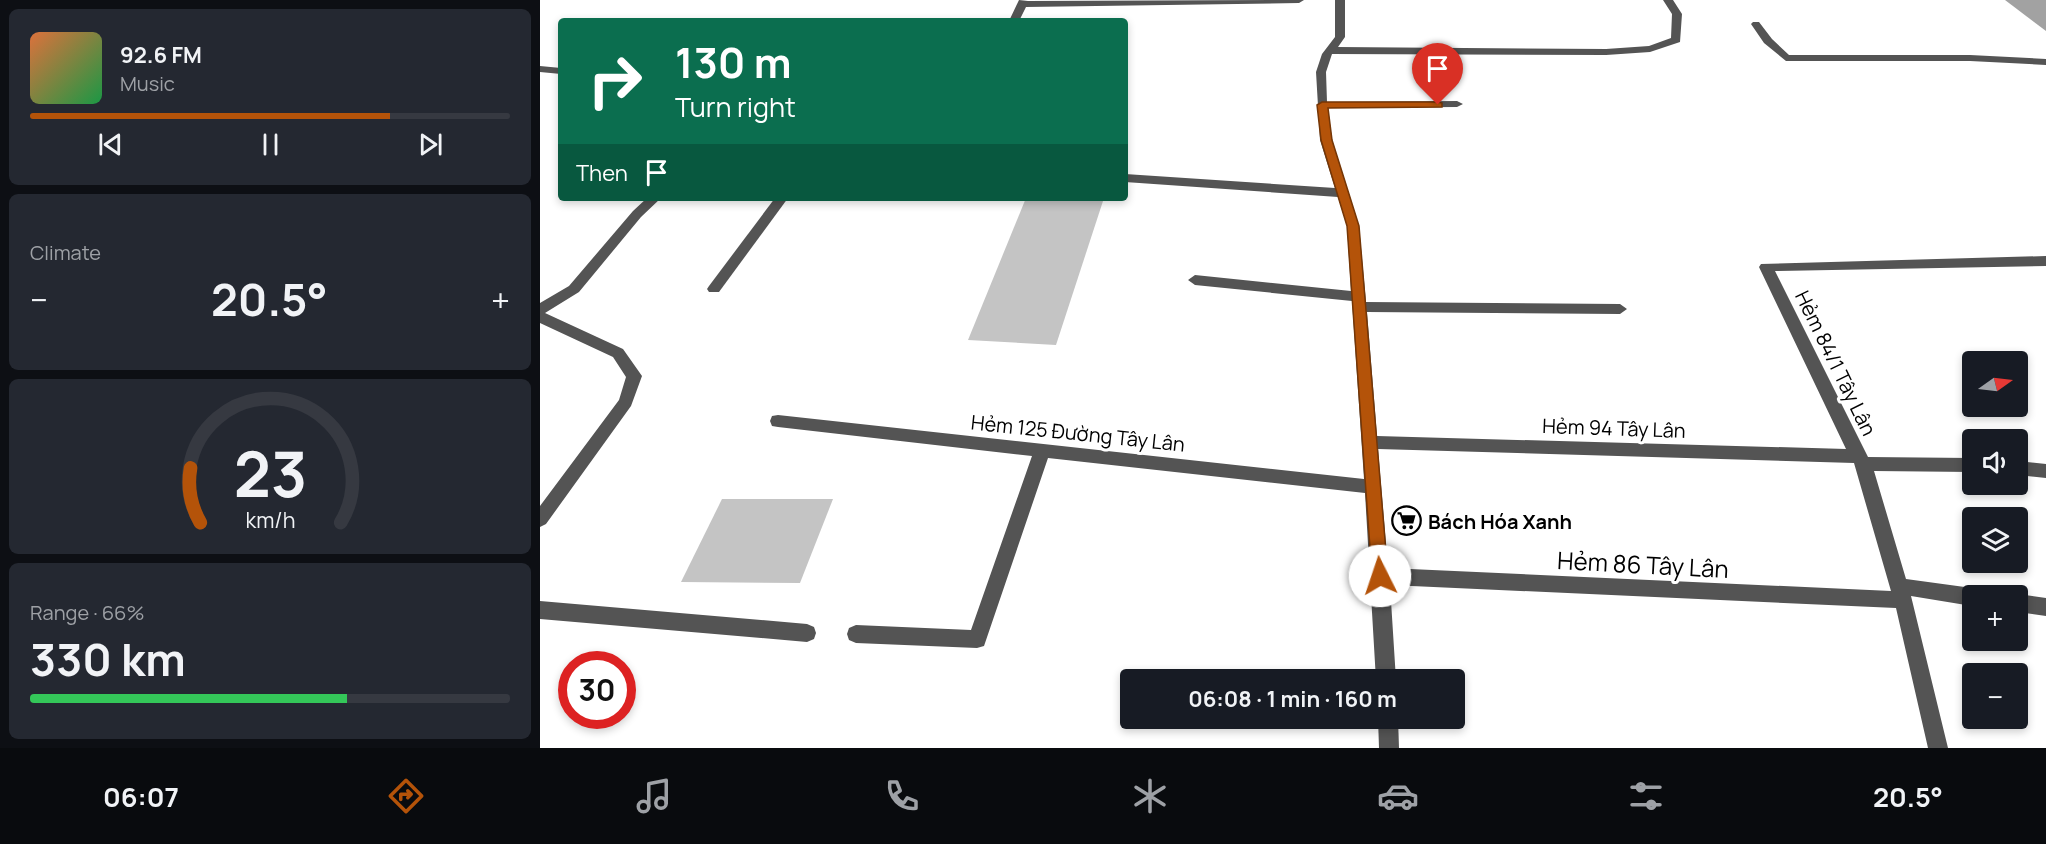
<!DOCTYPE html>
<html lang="en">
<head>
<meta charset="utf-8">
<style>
  :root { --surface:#171b24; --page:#242831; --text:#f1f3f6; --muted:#9ea1a6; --line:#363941; --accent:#b45309 }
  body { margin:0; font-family:Manrope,sans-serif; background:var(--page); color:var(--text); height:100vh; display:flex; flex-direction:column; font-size:22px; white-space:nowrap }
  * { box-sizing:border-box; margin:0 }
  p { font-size:20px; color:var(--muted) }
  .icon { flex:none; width:33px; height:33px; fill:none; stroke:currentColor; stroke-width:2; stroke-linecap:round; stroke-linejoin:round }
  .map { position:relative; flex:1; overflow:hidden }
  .details { display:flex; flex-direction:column; gap:9px; padding:9px; background:#0d0f14; width:540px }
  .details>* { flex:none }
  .banner { position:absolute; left:18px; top:18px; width:570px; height:183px; border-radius:6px; box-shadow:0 3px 9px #0003; background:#0b6e4f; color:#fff; overflow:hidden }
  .needle { width:39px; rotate:76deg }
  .tools { position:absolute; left:1422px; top:351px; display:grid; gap:12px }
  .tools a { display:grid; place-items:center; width:66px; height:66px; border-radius:6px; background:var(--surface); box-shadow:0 3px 9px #0003; font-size:30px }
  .speed { position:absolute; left:18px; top:651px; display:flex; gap:12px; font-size:30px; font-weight:700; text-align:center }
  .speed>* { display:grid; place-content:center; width:78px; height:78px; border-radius:50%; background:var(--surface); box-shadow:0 3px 9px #0003; line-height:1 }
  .speed .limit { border:9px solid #d22; background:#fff; color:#111 }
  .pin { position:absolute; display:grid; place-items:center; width:51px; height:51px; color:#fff; margin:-62px -26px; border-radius:50% 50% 50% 0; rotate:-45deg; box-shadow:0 0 6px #0007 }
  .pin .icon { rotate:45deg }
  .me { position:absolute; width:66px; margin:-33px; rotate:356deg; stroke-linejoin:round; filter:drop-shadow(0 0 4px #0008) }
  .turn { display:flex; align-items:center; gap:21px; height:126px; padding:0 18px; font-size:27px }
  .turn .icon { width:78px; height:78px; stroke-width:2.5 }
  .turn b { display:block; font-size:42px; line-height:51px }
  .then { display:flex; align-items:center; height:57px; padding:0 18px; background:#0003; gap:12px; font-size:22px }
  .big { font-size:45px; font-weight:700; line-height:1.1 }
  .details .card { flex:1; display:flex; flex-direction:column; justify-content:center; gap:9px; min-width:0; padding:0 21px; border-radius:9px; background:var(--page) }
  .details .dial { align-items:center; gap:0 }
  .dial svg { height:156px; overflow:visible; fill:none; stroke:var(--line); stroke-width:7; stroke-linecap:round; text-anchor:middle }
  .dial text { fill:var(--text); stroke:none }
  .song { display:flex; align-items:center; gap:18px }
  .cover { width:72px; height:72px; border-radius:9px; background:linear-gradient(135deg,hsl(20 70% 55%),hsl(140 70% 35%)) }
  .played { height:6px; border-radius:3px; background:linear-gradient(90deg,var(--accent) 75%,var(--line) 75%) }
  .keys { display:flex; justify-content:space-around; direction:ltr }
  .heat { display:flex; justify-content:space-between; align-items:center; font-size:33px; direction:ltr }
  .charge { height:9px; border-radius:4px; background:linear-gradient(90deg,#34c759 66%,var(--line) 0) }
  .trip { position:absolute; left:580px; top:669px; width:345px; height:60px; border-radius:6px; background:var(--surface); box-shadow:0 3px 9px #0003; font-weight:700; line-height:60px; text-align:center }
  .tab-bar { display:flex; height:96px; justify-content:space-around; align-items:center; background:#090b0e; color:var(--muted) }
  .tab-bar .icon { width:42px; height:42px }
  .tab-bar .selected { color:var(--accent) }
  .tab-bar b { font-size:27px; color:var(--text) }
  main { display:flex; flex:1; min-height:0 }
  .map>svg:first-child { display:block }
  .water { fill:#a2a2a2 }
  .building { fill:#c4c4c4 }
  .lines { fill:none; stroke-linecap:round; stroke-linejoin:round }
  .minor { fill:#545454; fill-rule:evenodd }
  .route { fill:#b45309; stroke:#753606; stroke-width:1.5 }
  .labels { text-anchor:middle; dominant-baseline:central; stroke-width:6; stroke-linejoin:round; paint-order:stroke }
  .street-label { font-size:20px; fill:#000; stroke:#fff }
  .poi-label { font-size:20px; font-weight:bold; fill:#000; stroke:#fff; text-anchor:start }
  .near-street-label { font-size:24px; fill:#000; stroke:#fff }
</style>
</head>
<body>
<main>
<section class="details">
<div class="card">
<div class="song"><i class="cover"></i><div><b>92.6 FM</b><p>Music</p></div></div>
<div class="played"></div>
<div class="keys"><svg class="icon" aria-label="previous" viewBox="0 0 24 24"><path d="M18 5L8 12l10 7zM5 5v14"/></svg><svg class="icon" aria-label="pause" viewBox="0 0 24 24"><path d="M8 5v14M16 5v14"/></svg><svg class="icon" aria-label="next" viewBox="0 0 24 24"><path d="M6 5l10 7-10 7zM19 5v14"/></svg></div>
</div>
<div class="card"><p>Climate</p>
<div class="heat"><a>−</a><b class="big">20.5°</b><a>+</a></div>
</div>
<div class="card dial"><svg viewBox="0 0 100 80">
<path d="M14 69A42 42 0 1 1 86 69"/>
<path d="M14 69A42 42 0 0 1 9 41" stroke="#b45309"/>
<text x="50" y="56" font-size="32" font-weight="700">23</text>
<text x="50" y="72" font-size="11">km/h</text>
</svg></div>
<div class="card"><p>Range · 66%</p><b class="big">330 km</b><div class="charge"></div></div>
</section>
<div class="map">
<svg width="1506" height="748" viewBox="0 0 1506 748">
  <rect width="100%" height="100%" fill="#fff"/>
  <!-- water -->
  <polygon class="water" points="1465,0 1506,0 1506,31"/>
  <!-- building -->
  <g class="building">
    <polygon points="486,198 564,198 516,345 428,340"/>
    <polygon points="182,499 293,499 260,583 141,582"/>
  </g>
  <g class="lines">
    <!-- minor -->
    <g class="minor">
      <polygon points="479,0 488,1 764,0 759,3 486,7 479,21 469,21"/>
      <path d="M795,0H805V37L798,47L1066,49L1109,46L1131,38L1132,14L1123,0H1133L1142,14L1140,42L1110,52L1066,55L792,54L786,72L787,102L917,101L923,104L917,107L788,108L792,140L819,226L826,302L1080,304L1087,309L1080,314L827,312L837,436L1306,449L1219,267L1221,264L1506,256V266L1235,271L1328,457L1432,458V472L1334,471L1366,579L1432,588L1438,591L1440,596H1432V606L1371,596L1408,748H1388L1356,608L850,585L856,680H836L825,493L508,458L444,646L437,648L316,643L309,640L307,634L309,628L316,625L431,630L492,456L238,427L232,426L230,421L232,416L238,415L824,479L812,301L655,285L648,280L655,275L811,291L807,226L798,197L585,182V174L795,188L780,140L776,72L782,54L795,37ZM838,449L1314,463L1351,591L848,568Z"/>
      <polygon points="1213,22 1219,22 1232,39 1249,55 1430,55 1506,59 1506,65 1430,61 1246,61 1224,43 1211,24"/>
      <polygon points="0,66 21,68 21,74 0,72"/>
      <polygon points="107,198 121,198 101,217 39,292 5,313 83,349 102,376 91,406 6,524 0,527 0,506 79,400 86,377 73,357 0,323 0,303 29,286 93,211"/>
      <polygon points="235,198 248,198 179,292 169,292 167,289 169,286"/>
      <polygon points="1478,461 1506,464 1506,478 1478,475"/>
      <polygon points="1478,594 1506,598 1506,616 1478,612 1478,596 1475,596"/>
      <polygon points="0,601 267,624 274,627 276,633 274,639 267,642 0,619"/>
      <polygon points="838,718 858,718 859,748 839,748"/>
    </g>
  </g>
  <!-- route -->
  <polygon class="route" points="898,102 902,103 902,107 788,108 792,140 819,226 848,576 846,582 840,584 835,582 832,576 807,226 781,140 777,105 782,102"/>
  <!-- icons -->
  <defs>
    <symbol id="supermarket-ring" viewBox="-11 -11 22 22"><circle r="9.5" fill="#fff" stroke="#000" stroke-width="1.5"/><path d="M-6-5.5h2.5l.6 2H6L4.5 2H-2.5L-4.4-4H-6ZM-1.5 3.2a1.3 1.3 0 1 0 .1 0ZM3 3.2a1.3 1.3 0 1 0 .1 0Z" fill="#000"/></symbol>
  </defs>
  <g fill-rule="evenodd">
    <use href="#supermarket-ring" x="850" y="504" width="33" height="33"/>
  </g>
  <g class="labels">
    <!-- street labels -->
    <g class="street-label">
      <text transform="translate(1296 363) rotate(64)">Hẻm 84/1 Tây Lân</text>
      <text transform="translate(1074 428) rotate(2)">Hẻm 94 Tây Lân</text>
      <text transform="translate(538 433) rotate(6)">Hẻm 125 Đường Tây Lân</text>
    </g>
    <!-- poi labels -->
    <g class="poi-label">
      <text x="888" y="521">Bách Hóa Xanh</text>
    </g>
    <!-- near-street labels -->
    <g class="near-street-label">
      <text transform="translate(1103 564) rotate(3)">Hẻm 86 Tây Lân</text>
    </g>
  </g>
</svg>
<div class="tools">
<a><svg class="needle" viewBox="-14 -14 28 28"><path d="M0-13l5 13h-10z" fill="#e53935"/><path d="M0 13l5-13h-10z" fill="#9ea1a6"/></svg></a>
<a><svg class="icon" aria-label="sound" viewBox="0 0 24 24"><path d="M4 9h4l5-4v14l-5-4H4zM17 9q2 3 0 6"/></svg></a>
<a><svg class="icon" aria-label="layers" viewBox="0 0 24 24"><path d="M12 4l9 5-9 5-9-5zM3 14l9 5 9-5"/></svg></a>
<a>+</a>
<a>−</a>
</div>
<div class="speed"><div class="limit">30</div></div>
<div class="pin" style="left:898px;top:105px;background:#d93025"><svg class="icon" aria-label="arrive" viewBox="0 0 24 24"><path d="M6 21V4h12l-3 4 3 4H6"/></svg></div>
<svg class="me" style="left:840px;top:576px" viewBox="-20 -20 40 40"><circle r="19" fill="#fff"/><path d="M0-13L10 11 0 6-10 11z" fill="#b45309"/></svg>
<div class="trip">06:08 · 1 min · 160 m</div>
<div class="banner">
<div class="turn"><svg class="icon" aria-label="right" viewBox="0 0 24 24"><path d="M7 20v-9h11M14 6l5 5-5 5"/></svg><div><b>130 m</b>Turn right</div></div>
<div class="then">Then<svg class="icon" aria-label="arrive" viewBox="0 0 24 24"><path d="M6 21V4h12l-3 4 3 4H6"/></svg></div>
</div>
</div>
</main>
<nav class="tab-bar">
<b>06:07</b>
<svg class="icon selected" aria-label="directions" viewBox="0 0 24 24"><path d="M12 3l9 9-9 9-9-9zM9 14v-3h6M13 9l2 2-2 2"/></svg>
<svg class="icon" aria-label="music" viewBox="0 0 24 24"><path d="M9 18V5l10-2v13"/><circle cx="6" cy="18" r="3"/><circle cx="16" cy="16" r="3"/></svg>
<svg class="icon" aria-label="phone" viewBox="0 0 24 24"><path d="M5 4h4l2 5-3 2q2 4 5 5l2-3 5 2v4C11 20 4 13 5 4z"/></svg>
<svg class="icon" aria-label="climate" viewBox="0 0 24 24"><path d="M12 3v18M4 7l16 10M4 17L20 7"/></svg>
<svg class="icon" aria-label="car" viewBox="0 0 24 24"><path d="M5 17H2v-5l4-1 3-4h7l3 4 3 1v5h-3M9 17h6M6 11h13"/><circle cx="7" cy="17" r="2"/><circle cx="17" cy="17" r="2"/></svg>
<svg class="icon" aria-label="filters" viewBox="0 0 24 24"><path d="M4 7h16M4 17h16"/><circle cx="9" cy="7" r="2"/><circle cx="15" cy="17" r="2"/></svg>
<b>20.5°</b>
</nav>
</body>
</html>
